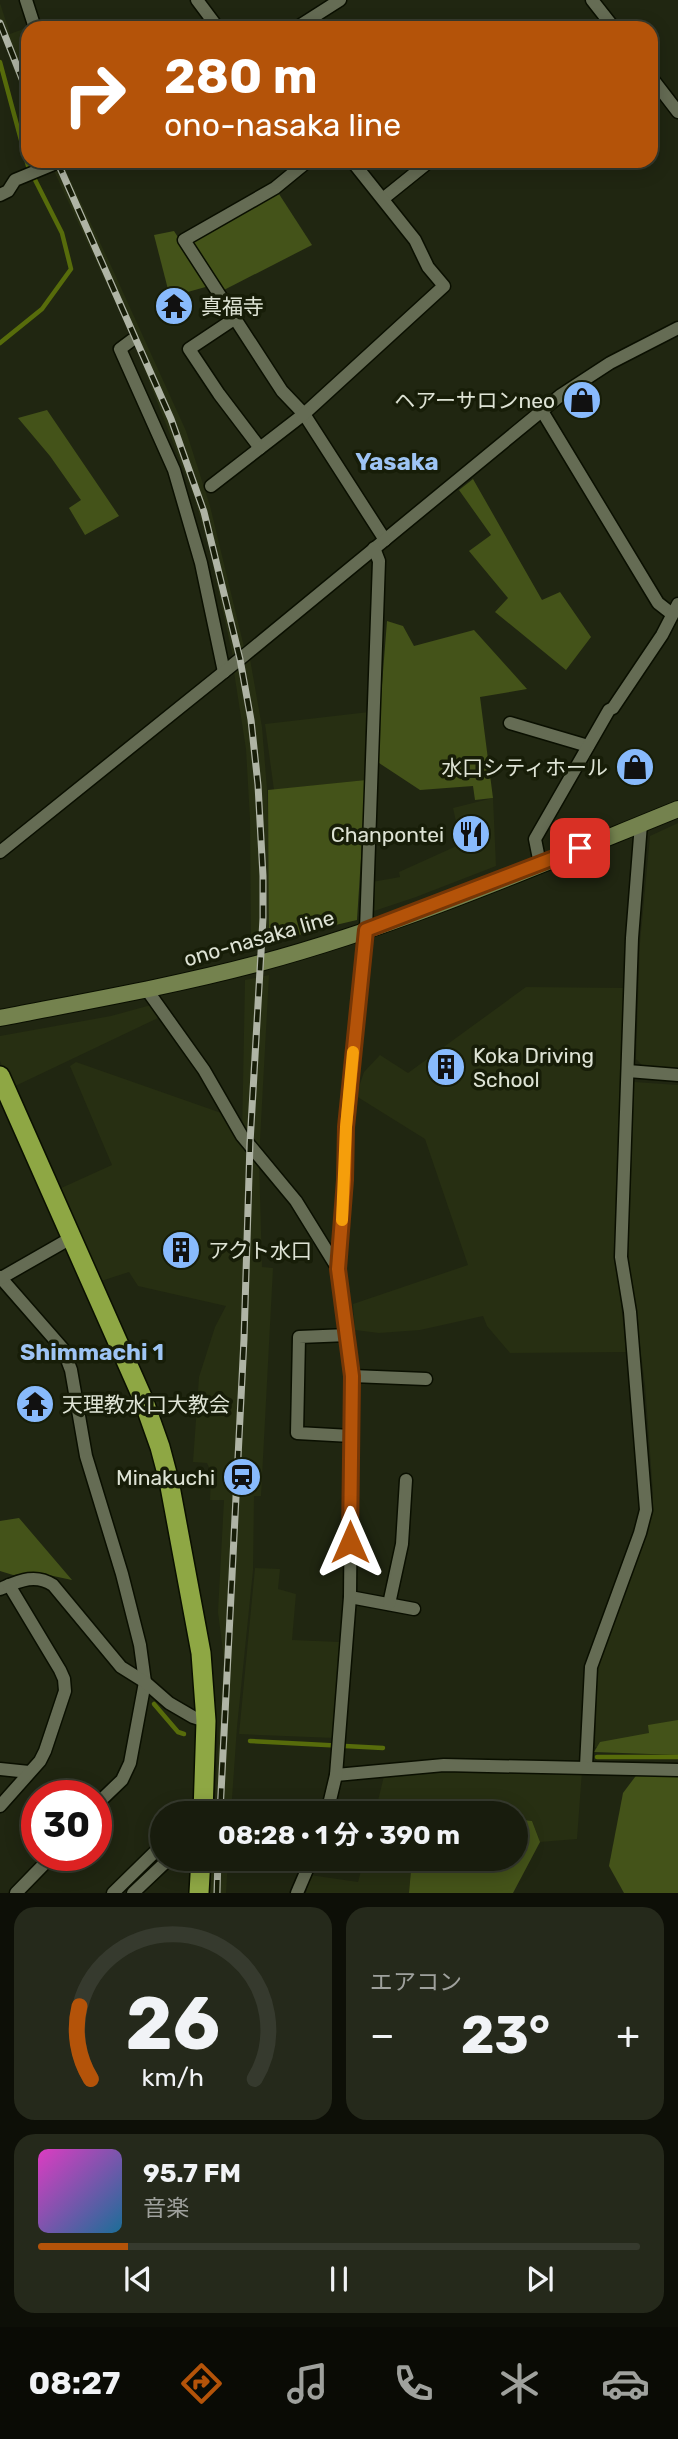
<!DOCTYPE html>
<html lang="ja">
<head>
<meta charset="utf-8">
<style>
  :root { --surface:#181c0d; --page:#25291b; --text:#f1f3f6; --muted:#9fa19d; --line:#363a2e; --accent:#b45309 }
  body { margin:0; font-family:Rubik,"Noto Sans JP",sans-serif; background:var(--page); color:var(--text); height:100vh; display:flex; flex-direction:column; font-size:26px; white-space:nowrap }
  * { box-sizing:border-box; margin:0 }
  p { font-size:23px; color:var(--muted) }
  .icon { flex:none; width:38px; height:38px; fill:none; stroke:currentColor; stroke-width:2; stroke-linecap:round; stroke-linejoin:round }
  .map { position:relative; height:1893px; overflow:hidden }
  .panel { display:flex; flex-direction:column; gap:14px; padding:14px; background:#0d0f07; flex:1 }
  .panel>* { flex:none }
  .banner { position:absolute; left:21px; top:21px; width:637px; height:147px; border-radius:21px; box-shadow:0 4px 18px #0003,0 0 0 2px var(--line); background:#b45309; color:#fff; overflow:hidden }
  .speed { position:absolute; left:21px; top:1780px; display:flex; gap:14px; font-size:35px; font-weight:700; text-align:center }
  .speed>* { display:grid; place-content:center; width:91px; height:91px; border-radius:50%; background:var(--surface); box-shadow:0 4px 18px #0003,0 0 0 2px var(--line); line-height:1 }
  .speed .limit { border:10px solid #d22; background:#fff; color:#111 }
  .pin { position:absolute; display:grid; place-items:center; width:60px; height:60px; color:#fff; margin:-30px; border-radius:14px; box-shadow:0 4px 10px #0006 }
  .me { position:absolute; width:77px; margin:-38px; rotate:0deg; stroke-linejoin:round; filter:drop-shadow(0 0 5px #0008) }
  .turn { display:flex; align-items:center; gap:24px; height:147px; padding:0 28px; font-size:32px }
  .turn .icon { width:91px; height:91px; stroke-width:2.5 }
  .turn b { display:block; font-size:49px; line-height:60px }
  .big { font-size:52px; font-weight:700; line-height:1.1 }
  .panel .widget { flex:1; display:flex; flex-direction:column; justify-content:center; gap:10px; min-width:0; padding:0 24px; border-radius:21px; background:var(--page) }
  .panel .dial { align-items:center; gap:0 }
  .dial svg { height:182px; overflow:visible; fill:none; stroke:var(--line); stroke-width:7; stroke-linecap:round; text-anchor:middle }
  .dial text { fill:var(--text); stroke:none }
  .song { display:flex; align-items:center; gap:21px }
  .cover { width:84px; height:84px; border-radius:10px; background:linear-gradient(135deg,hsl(310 70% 55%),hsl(200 70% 35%)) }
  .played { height:7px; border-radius:4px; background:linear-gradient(90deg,var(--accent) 15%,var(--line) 15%) }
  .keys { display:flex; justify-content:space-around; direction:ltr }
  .heat { display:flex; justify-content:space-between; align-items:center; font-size:38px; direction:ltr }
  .panel .tiles { flex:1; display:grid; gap:14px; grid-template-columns:1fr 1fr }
  .widget:last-child { grid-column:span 2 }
  .trip { position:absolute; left:150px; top:1801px; width:378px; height:70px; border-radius:35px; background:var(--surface); box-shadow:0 4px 18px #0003,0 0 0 2px var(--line); font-weight:700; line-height:70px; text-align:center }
  .tab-bar { display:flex; height:112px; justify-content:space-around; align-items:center; background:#0a0b05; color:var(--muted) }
  .tab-bar .icon { width:49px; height:49px }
  .tab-bar .active { color:var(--accent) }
  .tab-bar b { font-size:32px; color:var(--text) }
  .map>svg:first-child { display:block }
  .built { fill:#272f12 }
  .green { fill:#445319 }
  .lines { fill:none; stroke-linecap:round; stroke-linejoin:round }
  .stream { stroke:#576c0b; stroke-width:4.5 }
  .minor-casing { stroke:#0a0f00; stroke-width:15 }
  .secondary-casing { stroke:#0a0f00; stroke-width:18 }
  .trunk-casing { stroke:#0a0f00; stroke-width:22 }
  .minor { stroke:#656c54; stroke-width:12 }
  .secondary { stroke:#74824e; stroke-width:16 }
  .trunk { stroke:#8ea744; stroke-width:19 }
  .rail-casing { stroke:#afb4a5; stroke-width:7 }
  .rail { stroke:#171d08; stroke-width:4.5; stroke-dasharray:13; stroke-linecap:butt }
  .route-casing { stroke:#753606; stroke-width:18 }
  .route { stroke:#b45309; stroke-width:12 }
  .slow { stroke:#f59e0b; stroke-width:12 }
  .labels { text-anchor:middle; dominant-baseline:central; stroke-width:7; stroke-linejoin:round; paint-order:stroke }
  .poi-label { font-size:21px; fill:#dee3d5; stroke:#171d08; text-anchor:start }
  .street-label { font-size:21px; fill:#dee3d5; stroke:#171d08 }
  .neighbourhood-label { font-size:23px; font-weight:bold; fill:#9ec4f4; stroke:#171d08 }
  .quarter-label { font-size:24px; font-weight:bold; fill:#9ec4f4; stroke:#171d08 }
</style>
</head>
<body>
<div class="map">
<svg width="678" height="1893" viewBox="0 0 678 1893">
  <rect width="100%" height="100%" fill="#202611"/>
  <!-- built -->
  <g class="built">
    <polygon points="0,3 10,34 26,28 28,32 28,59 22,63 28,83 28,106 0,33"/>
    <polygon points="64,167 112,268 186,431 210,506 244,647 233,657 210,552 195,499 134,342 54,171"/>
    <polygon points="250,659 262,727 267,789 270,878 268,945 251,951 250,819 246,749 234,672"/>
    <polygon points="369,712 366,780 274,790 265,724"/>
    <polygon points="493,798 496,866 416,897 374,911 372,903 372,882 400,877 399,872 461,844 453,808"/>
    <polygon points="678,823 678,1068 642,1065 636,1059 640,943 650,836"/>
    <polygon points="269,975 259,1159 262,1267 273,1268 261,1496 254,1496 253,1570 237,1727 231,1813 214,1813 224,1659 218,1612 224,1500 210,1500 211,1472 207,1463 193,1462 199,1377 215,1327 226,1306 138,1286 129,1272 98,1282 59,1189 112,1165 70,1066 76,1062 227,1115 242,1138 245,980"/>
    <polygon points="526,987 625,988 616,1254 626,1352 510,1353 487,1326 483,1316 420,1330 379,1333 355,1330 353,1304 468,1265 425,1139 356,1096 364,1072 380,1055 408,1073"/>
    <polygon points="151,1005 158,1018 11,1088 0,1061 0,1036 111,1016"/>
    <polygon points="634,1082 678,1085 678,1751 595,1747 597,1667 647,1534 653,1493 645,1385 626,1237"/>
    <polygon points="255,1568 280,1569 278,1589 296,1594 292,1640 340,1642 335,1738 239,1734"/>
    <polygon points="443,1771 582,1771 577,1839 540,1842 532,1821 516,1819 516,1813 375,1813 384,1776"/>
    <polygon points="212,1859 228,1859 226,1893 210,1893"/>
    <polygon points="364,1859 412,1859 409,1893 306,1893 310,1875 358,1882"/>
  </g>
  <!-- green -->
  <g class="green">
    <polygon points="279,194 312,245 222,291 193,244 194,238"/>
    <polygon points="174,231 209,286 170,297 154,235"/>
    <polygon points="47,410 119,516 85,535 69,508 81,500 50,456 18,418"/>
    <polygon points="473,479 542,600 560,592 591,637 566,670 495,612 508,598 469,551 491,535 459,490"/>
    <polygon points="387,621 403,626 414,646 474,630 527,689 480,697 493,798 475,800 473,786 420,790 376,761"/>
    <polygon points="366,780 357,920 314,930 269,945 268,790"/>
    <polygon points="19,1518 72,1580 39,1573 13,1575 0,1571 0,1521"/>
    <polygon points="678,1720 678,1755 594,1752 600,1742 649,1733 648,1725"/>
    <polygon points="638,1773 678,1775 678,1893 624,1893 609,1866 623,1793"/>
    <polygon points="516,1819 532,1821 540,1842 513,1893 409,1893 412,1859 516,1858"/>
  </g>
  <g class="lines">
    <!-- stream -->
    <g class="stream">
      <polyline points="0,62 28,166 62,233 71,269 42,309 0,343"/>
      <polyline points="154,1704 178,1732 184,1734"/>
      <polyline points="250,1741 383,1748"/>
      <polyline points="597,1757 678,1757"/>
    </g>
    <defs>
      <g id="minor">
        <polyline points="26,0 35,28"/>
        <polyline points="197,0 218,28"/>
        <polyline points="592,0 614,28"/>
        <polyline points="296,28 340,0"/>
        <polyline points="651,77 678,112"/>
        <polyline points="308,161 275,188 184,240 282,391 304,414 385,540"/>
        <polyline points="0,195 8,191 15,180 61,161"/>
        <polyline points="384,198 430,161"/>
        <polyline points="234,319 189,349 219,394 260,448"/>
        <polyline points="132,340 120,349 174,470 201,563 224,672"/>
        <polyline points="542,411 658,603 672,614"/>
        <polyline points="211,486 304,414 444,286 428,267 415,240 352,161"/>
        <polyline points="510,723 588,746"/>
        <polyline points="0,852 240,659 561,395 610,363 678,328"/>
        <polyline points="540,864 535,839 609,710 613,708 662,635 678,604"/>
        <polyline points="147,990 204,1070 242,1136 296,1201 338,1269"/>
        <polyline points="628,1071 678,1075"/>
        <polyline points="0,1277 63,1349 71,1370 86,1456 122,1574 140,1645 145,1682 130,1763 122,1780 96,1805"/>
        <polyline points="1,1278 71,1238"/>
        <polyline points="348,1335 299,1337 297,1433 351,1436"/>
        <polyline points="352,1376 426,1379"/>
        <path d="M0,1589C19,1581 35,1573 53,1585L121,1667L145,1682L169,1703L193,1717L206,1721"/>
        <polyline points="350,1597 414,1609"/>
        <polyline points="389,1604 402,1544 406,1480"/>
        <polyline points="586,1766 591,1667 640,1533 646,1510 630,1312 621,1257 632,938 641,824"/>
        <polyline points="0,1769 29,1772"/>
        <polyline points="336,1775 444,1765 678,1770"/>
        <polyline points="0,1806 40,1761 45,1751 65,1691 64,1679 60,1670 9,1585"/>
        <polyline points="327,1813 336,1775 350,1597 352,1376 338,1269 345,1180 346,1127 366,930 379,561 374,548"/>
        <polyline points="16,1893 53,1855"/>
        <polyline points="113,1893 163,1844"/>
        <polyline points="133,1893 170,1858"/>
        <polyline points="297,1893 312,1858"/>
      </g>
      <path id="secondary" d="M0,1018C87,1001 174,986 260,963C402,925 542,864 678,809"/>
      <g id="trunk">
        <polyline points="0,1076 143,1399 160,1447 169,1481 201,1653 206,1721 203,1813"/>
        <polyline points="199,1893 201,1858"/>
      </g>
    </defs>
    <!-- minor casing -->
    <use href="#minor" class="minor-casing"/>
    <!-- secondary casing -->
    <use href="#secondary" class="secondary-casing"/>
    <!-- trunk casing -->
    <use href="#trunk" class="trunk-casing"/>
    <!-- minor -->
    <use href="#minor" class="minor"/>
    <!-- secondary -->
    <use href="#secondary" class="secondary"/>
    <!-- trunk -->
    <use href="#trunk" class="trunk"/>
    <defs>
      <g id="rail">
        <polyline points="0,23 28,94"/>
        <polyline points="57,161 171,419 204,512 240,659 251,720 258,785 263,876 263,918 250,1143 244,1339 220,1813"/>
        <polyline points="217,1893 218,1858"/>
      </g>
    </defs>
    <!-- rail casing -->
    <use href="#rail" class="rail-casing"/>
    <!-- rail -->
    <use href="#rail" class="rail"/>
  </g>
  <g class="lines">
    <defs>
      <polyline id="route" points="350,1542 352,1376 338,1269 345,1180 346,1127 366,930 580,848"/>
    </defs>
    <!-- route casing -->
    <use href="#route" class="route-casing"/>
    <!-- route -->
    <use href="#route" class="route"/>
    <!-- slow -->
    <polyline class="slow" points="342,1220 346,1127 353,1052"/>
  </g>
  <!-- icons -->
  <defs>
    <symbol id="temple-disc" viewBox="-11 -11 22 22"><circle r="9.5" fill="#88bafc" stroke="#171d08"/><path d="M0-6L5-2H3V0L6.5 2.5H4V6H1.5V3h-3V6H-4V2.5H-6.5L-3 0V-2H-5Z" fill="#111"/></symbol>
    <symbol id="shop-disc" viewBox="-11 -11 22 22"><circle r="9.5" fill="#88bafc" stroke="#171d08"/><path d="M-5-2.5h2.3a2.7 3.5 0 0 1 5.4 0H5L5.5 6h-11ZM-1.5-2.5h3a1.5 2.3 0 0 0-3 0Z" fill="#111"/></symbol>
    <symbol id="restaurant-disc" viewBox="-11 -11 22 22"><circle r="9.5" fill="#88bafc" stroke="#171d08"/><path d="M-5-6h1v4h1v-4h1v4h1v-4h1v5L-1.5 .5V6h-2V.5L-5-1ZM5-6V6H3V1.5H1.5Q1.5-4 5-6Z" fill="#111"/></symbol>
    <symbol id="building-disc" viewBox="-11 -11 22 22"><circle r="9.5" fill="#88bafc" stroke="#171d08"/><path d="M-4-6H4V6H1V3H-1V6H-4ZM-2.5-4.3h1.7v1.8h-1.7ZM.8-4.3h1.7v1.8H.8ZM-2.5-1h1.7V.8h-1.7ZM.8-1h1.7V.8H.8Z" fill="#111"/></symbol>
    <symbol id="station-disc" viewBox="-11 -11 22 22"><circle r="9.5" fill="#88bafc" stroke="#171d08"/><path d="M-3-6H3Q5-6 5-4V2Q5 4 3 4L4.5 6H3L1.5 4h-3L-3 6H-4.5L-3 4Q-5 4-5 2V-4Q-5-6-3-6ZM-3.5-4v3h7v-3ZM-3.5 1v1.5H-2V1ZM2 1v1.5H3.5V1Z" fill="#111"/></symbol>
  </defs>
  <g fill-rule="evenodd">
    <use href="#temple-disc" x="152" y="284" width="44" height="44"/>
    <use href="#shop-disc" x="560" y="378" width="44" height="44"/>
    <use href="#shop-disc" x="613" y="745" width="44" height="44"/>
    <use href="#restaurant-disc" x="449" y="812" width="44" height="44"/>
    <use href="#building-disc" x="424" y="1045" width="44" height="44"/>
    <use href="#building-disc" x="159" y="1228" width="44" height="44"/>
    <use href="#temple-disc" x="13" y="1382" width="44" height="44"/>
    <use href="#station-disc" x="220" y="1455" width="44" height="44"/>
  </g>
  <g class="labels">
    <!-- poi labels -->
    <g class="poi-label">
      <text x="201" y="306">真福寺</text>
      <text x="555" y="400" text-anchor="end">ヘアーサロンneo</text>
      <text x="608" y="767" text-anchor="end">水口シティホール</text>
      <text x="444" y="834" text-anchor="end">Chanpontei</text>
      <text x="473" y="1055">Koka Driving<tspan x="473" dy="24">School</tspan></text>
      <text x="208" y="1250">アクト水口</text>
      <text x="62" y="1404">天理教水口大教会</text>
      <text x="215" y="1477" text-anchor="end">Minakuchi</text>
    </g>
    <!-- street labels -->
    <g class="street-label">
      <text transform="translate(259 938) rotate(-16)">ono-nasaka line</text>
    </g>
    <!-- neighbourhood labels -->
    <g class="neighbourhood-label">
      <text x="92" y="1352">Shimmachi 1</text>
    </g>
    <!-- quarter labels -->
    <g class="quarter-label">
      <text x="397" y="462">Yasaka</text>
    </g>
  </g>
</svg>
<div class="speed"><div class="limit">30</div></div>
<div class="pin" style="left:580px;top:848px;background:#d93025"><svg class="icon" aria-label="arrive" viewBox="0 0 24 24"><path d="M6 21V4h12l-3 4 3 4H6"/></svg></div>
<svg class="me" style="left:350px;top:1542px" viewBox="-20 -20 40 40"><path d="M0-17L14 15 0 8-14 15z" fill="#b45309" stroke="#fff" stroke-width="4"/></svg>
<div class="trip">08:28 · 1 分 · 390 m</div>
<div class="banner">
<div class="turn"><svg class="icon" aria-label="right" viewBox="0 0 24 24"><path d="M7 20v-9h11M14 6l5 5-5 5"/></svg><div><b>280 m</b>ono-nasaka line</div></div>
</div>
</div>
<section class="panel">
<div class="tiles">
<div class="widget dial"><svg viewBox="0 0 100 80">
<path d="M14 69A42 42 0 1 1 86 69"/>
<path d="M14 69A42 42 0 0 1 9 37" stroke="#b45309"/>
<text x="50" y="56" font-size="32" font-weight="700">26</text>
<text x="50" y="72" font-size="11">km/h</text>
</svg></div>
<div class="widget"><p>エアコン</p>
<div class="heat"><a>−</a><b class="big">23°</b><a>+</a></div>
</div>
<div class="widget">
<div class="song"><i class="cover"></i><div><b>95.7 FM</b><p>音楽</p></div></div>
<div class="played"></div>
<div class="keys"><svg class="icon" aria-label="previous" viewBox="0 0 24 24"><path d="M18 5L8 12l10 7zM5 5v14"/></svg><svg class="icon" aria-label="pause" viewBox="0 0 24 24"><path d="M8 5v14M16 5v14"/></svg><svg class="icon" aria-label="next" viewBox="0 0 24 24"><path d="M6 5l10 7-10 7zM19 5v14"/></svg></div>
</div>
</div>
</section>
<nav class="tab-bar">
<b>08:27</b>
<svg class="icon active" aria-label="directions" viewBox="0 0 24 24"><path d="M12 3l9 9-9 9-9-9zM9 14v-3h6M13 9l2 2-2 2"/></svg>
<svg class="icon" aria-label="music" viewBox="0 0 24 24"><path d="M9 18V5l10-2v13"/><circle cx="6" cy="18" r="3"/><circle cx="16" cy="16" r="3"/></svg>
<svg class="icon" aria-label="phone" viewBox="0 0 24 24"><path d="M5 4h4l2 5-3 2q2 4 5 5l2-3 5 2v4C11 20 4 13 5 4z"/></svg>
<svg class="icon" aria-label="climate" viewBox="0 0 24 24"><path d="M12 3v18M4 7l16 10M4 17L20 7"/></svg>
<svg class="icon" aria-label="car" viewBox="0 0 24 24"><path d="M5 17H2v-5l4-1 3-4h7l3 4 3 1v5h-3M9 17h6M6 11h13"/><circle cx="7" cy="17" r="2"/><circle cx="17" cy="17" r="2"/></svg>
</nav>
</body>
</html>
